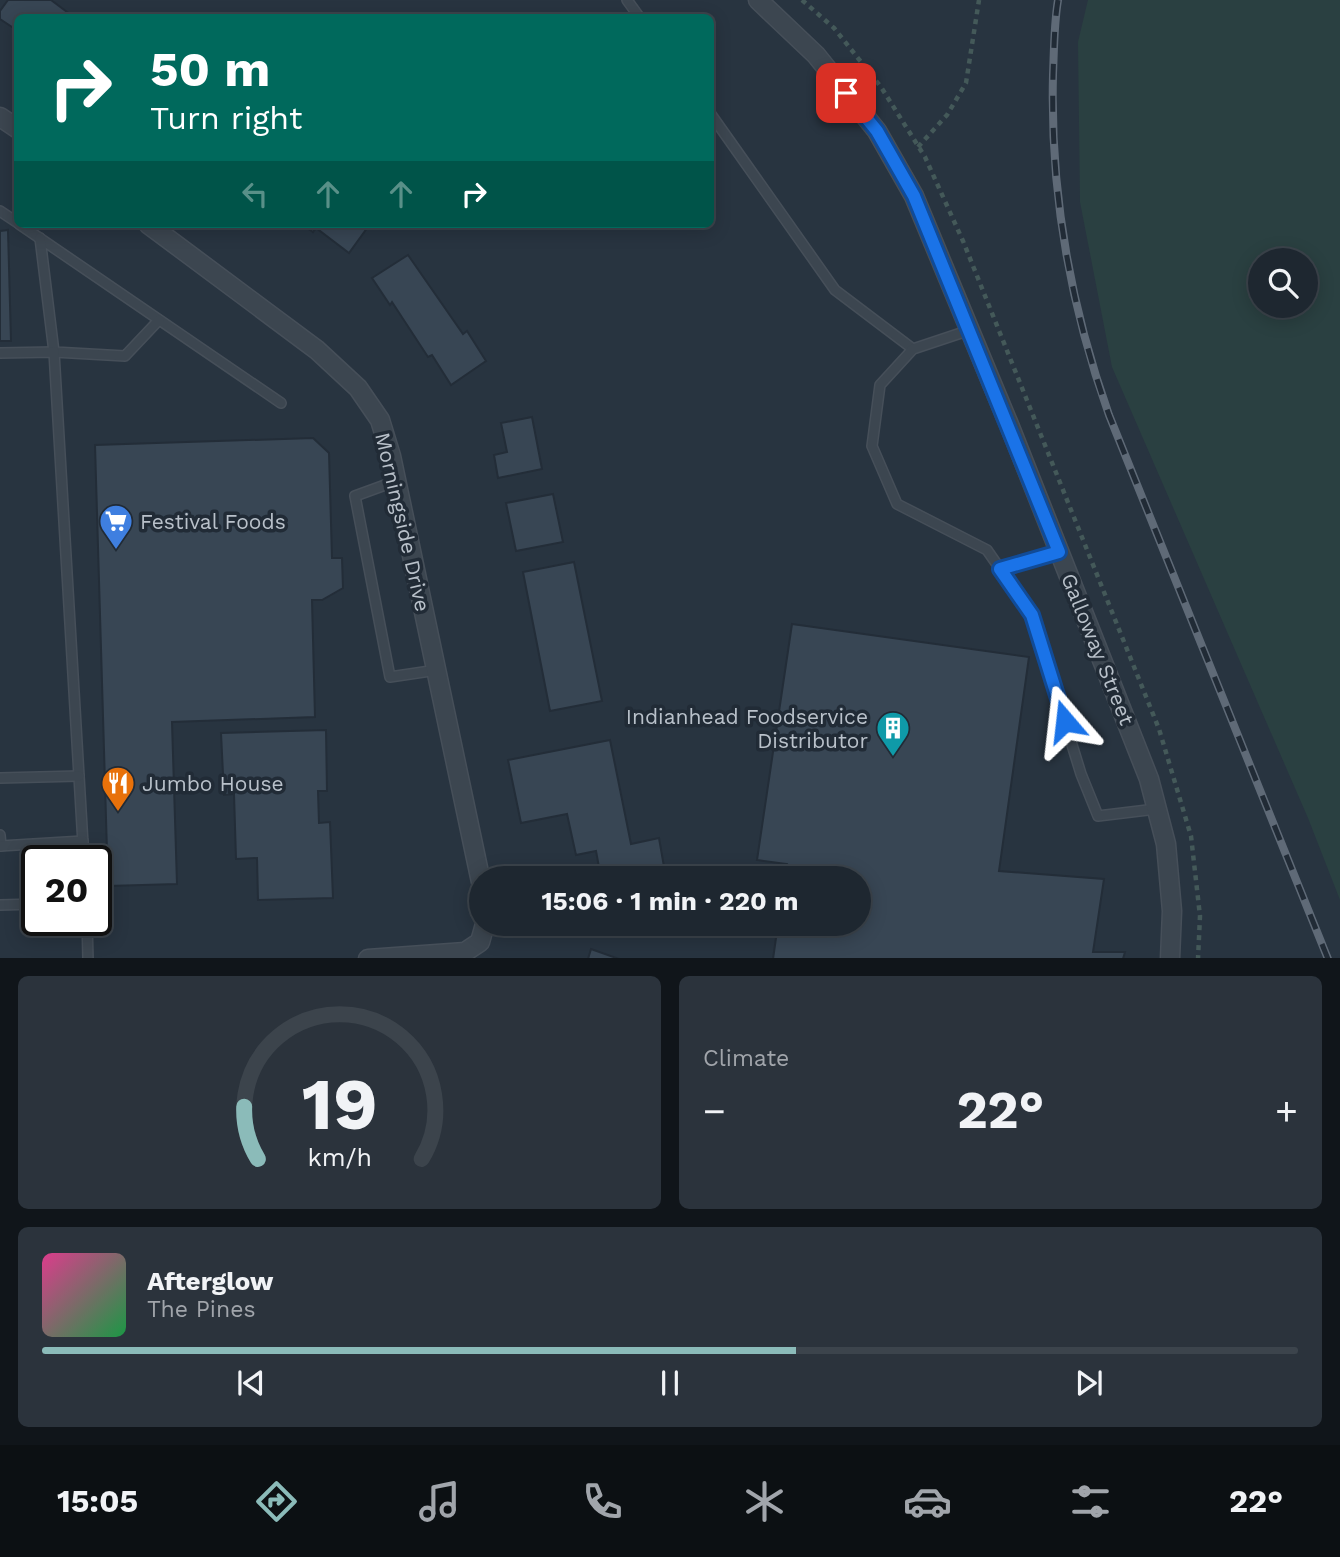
<!DOCTYPE html>
<html lang="en">
<head>
<meta charset="utf-8">
<style>
  :root { --surface:#1e2730; --page:#2b333c; --text:#f1f3f6; --muted:#a1a5ab; --line:#3c444c; --accent:#8bbbb9 }
  body { margin:0; font-family:"Work Sans",sans-serif; background:var(--page); color:var(--text); height:100vh; display:flex; flex-direction:column; font-size:26px; white-space:nowrap }
  * { box-sizing:border-box; margin:0 }
  p { font-size:23px; color:var(--muted) }
  .icon { flex:none; width:38px; height:38px; fill:none; stroke:currentColor; stroke-width:2; stroke-linecap:round; stroke-linejoin:round }
  .map { position:relative; height:958px; overflow:hidden }
  .drawer { display:flex; flex-direction:column; gap:18px; padding:18px; background:#10151a; flex:1 }
  .drawer>* { flex:none }
  .guide { position:absolute; left:14px; top:14px; width:700px; height:214px; border-radius:10px; box-shadow:0 4px 18px #0003,0 0 0 2px var(--line); background:#00695c; color:#fff; overflow:hidden }
  .fabs { position:absolute; left:1248px; top:248px; display:grid; gap:14px }
  .fabs a { display:grid; place-items:center; width:70px; height:70px; border-radius:50%; background:var(--surface); box-shadow:0 4px 18px #0003,0 0 0 2px var(--line); font-size:35px }
  .speed { position:absolute; left:21px; top:845px; display:flex; gap:14px; font-size:35px; font-weight:700; text-align:center }
  .speed>* { display:grid; place-content:center; width:91px; height:91px; border-radius:50%; background:var(--surface); box-shadow:0 4px 18px #0003,0 0 0 2px var(--line); line-height:1 }
  .speed .limit { border:4px solid #111; border-radius:10px; background:#fff; color:#111 }
  .pin { position:absolute; display:grid; place-items:center; width:60px; height:60px; color:#fff; margin:-30px; border-radius:14px; box-shadow:0 4px 10px #0006 }
  .me { position:absolute; width:77px; margin:-38px; rotate:343deg; stroke-linejoin:round; filter:drop-shadow(0 0 5px #0008) }
  .turn { display:flex; align-items:center; gap:24px; height:147px; padding:0 21px; font-size:32px }
  .turn .icon { width:91px; height:91px; stroke-width:2.5 }
  .turn b { display:block; font-size:49px; line-height:60px }
  .lanes { display:flex; align-items:center; height:66px; padding:0 21px; background:#0003; justify-content:center; gap:35px; direction:ltr }
  .lanes .off { opacity:.35 }
  .big { font-size:52px; font-weight:700; line-height:1.1 }
  .drawer .card { flex:1; display:flex; flex-direction:column; justify-content:center; gap:10px; min-width:0; padding:0 24px; border-radius:10px; background:var(--page) }
  .drawer .dial { align-items:center; gap:0 }
  .dial svg { height:182px; overflow:visible; fill:none; stroke:var(--line); stroke-width:7; stroke-linecap:round; text-anchor:middle }
  .dial text { fill:var(--text); stroke:none }
  .song { display:flex; align-items:center; gap:21px }
  .cover { width:84px; height:84px; border-radius:10px; background:linear-gradient(135deg,hsl(330 70% 55%),hsl(140 70% 35%)) }
  .played { height:7px; border-radius:4px; background:linear-gradient(90deg,var(--accent) 60%,var(--line) 60%) }
  .keys { display:flex; justify-content:space-around; direction:ltr }
  .heat { display:flex; justify-content:space-between; align-items:center; font-size:38px; direction:ltr }
  .drawer .tiles { flex:1; display:grid; gap:18px; grid-template-columns:1fr 1fr }
  .card:last-child { grid-column:span 2 }
  .trip { position:absolute; left:469px; top:866px; width:402px; height:70px; border-radius:35px; background:var(--surface); box-shadow:0 4px 18px #0003,0 0 0 2px var(--line); font-weight:700; line-height:70px; text-align:center }
  .tab-bar { display:flex; height:112px; justify-content:space-around; align-items:center; background:#0c1013; color:var(--muted) }
  .tab-bar .icon { width:49px; height:49px }
  .tab-bar .selected { color:var(--accent) }
  .tab-bar b { font-size:32px; color:var(--text) }
  .map>svg:first-child { display:block }
  .green { fill:#2a4041; fill-rule:evenodd }
  .building { fill:#384654; stroke:#232d38; stroke-width:2 }
  .lines { fill:none; stroke-linecap:round; stroke-linejoin:round }
  .service-casing { stroke:#464f59; stroke-width:12 }
  .minor-casing { stroke:#464f59; stroke-width:21 }
  .path { stroke:#445959; stroke-width:4.5; stroke-dasharray:5 5; stroke-linecap:butt }
  .service { stroke:#3c4650; stroke-width:9 }
  .minor { stroke:#3c4650; stroke-width:18 }
  .rail-casing { stroke:#5f6a77; stroke-width:8 }
  .rail { stroke:#212b36; stroke-width:5; stroke-dasharray:16; stroke-linecap:butt }
  .route-casing { stroke:#114b97; stroke-width:18 }
  .route { stroke:#1a73e8; stroke-width:12 }
  .labels { text-anchor:middle; dominant-baseline:central; stroke-width:7; stroke-linejoin:round; paint-order:stroke }
  .poi-label { font-size:21px; fill:#b9c1ca; stroke:#212b36; text-anchor:start }
  .street-label { font-size:21px; fill:#b9c1ca; stroke:#212b36 }
</style>
</head>
<body>
<div class="map">
<svg width="1340" height="959" viewBox="0 0 1340 959">
  <rect width="100%" height="100%" fill="#283440"/>
  <!-- green -->
  <path class="green" d="M1088,0H1340V900L1308,818L1112,367L1080,202L1078,42ZM1260,261H1306V306H1260Z"/>
  <!-- building -->
  <g class="building">
    <polygon points="8,0 51,0 75,18 18,18 18,31 0,19 0,11"/>
    <polygon points="302,224 370,224 349,253 316,228 313,232"/>
    <polygon points="8,230 11,341 0,341 0,231"/>
    <polygon points="408,255 463,334 467,331 486,361 451,385 432,355 428,357 392,302 390,305 372,278"/>
    <polygon points="532,417 542,469 498,478 494,455 507,452 501,423"/>
    <polygon points="313,438 329,453 332,558 342,558 343,588 322,600 312,600 315,717 172,722 177,884 108,886 95,445"/>
    <polygon points="553,494 563,542 516,551 506,503"/>
    <polygon points="574,562 602,701 550,711 523,572"/>
    <polygon points="792,624 1029,657 999,871 1104,879 1093,952 1125,952 1123,959 773,959 778,924 859,924 859,878 785,878 787,864 757,860"/>
    <polygon points="326,730 327,791 318,791 319,823 330,822 333,898 258,900 257,858 236,859 234,794 224,795 221,733"/>
    <polygon points="610,740 631,844 659,838 666,878 601,878 596,851 576,855 567,814 521,823 508,760"/>
    <polygon points="591,949 619,959 588,959"/>
  </g>
  <g class="lines">
    <defs>
      <g id="service">
        <polyline points="627,0 640,18"/>
        <polyline points="710,113 835,290 913,349"/>
        <polyline points="0,211 18,223"/>
        <polyline points="19,224 281,403"/>
        <polyline points="40,238 54,352 125,356 159,320"/>
        <polyline points="970,330 913,349 880,385 872,446 897,504 987,550 1032,615 1081,774 1098,816 1156,809"/>
        <polyline points="0,353 54,352 84,861"/>
        <polyline points="396,481 355,496 390,677 437,670"/>
        <polyline points="1000,569 1059,553"/>
        <polyline points="0,778 79,776"/>
        <polyline points="0,835 1,846"/>
        <polyline points="0,846 83,841"/>
        <polyline points="0,905 37,904"/>
        <polyline points="87,920 88,959"/>
      </g>
      <g id="minor">
        <polyline points="758,0 816,55 877,131 914,196 1010,427 1149,779 1166,844 1172,911 1170,959"/>
        <polyline points="0,117 18,129"/>
        <polyline points="148,224 317,350 358,388 380,420 391,456 481,882"/>
        <polyline points="368,959 465,952 480,942 485,924"/>
      </g>
    </defs>
    <!-- service casing -->
    <use href="#service" class="service-casing"/>
    <!-- minor casing -->
    <use href="#minor" class="minor-casing"/>
    <!-- path -->
    <g class="path">
      <polyline points="802,0 834,28 881,87 925,157 963,241 1159,729 1191,836 1200,916 1198,959"/>
      <polyline points="918,147 947,115 966,83 979,0"/>
    </g>
    <!-- service -->
    <use href="#service" class="service"/>
    <!-- minor -->
    <use href="#minor" class="minor"/>
    <defs>
      <path id="rail" d="M1058,0C1054,24 1054,50 1053,75C1050,191 1070,305 1109,415L1328,959"/>
    </defs>
    <!-- rail casing -->
    <use href="#rail" class="rail-casing"/>
    <!-- rail -->
    <use href="#rail" class="rail"/>
  </g>
  <g class="lines">
    <defs>
      <polyline id="route" points="846,93 877,131 914,196 1059,552 1000,569 1032,615 1065,721"/>
    </defs>
    <!-- route casing -->
    <use href="#route" class="route-casing"/>
    <!-- route -->
    <use href="#route" class="route"/>
  </g>
  <!-- icons -->
  <defs>
    <symbol id="supermarket-pin" viewBox="-11 -11 22 30"><path d="M0 17L-7.5 6A9.5 9.5 0 1 1 7.5 6Z" fill="#3f7fe0" stroke="#212b36"/><path d="M-6-5.5h2.5l.6 2H6L4.5 2H-2.5L-4.4-4H-6ZM-1.5 3.2a1.3 1.3 0 1 0 .1 0ZM3 3.2a1.3 1.3 0 1 0 .1 0Z" fill="#fff"/></symbol>
    <symbol id="building-pin" viewBox="-11 -11 22 30"><path d="M0 17L-7.5 6A9.5 9.5 0 1 1 7.5 6Z" fill="#0f9aa8" stroke="#212b36"/><path d="M-4-6H4V6H1V3H-1V6H-4ZM-2.5-4.3h1.7v1.8h-1.7ZM.8-4.3h1.7v1.8H.8ZM-2.5-1h1.7V.8h-1.7ZM.8-1h1.7V.8H.8Z" fill="#fff"/></symbol>
    <symbol id="restaurant-pin" viewBox="-11 -11 22 30"><path d="M0 17L-7.5 6A9.5 9.5 0 1 1 7.5 6Z" fill="#e8710a" stroke="#212b36"/><path d="M-5-6h1v4h1v-4h1v4h1v-4h1v5L-1.5 .5V6h-2V.5L-5-1ZM5-6V6H3V1.5H1.5Q1.5-4 5-6Z" fill="#fff"/></symbol>
  </defs>
  <g fill-rule="evenodd">
    <use href="#supermarket-pin" x="97" y="502" width="38" height="52"/>
    <use href="#building-pin" x="874" y="709" width="38" height="52"/>
    <use href="#restaurant-pin" x="99" y="764" width="38" height="52"/>
  </g>
  <g class="labels">
    <!-- poi labels -->
    <g class="poi-label">
      <text x="140" y="521">Festival Foods</text>
      <text x="868" y="716" text-anchor="end">Indianhead Foodservice<tspan x="868" dy="24">Distributor</tspan></text>
      <text x="142" y="783">Jumbo House</text>
    </g>
    <!-- street labels -->
    <g class="street-label">
      <text transform="translate(403 522) rotate(77)">Morningside Drive</text>
      <text transform="translate(1098 649) rotate(68)">Galloway Street</text>
    </g>
  </g>
</svg>
<div class="fabs">
<a><svg class="icon" aria-label="search" viewBox="0 0 24 24"><circle cx="10" cy="10" r="6"/><path d="M15 15l6 6"/></svg></a>
</div>
<div class="speed"><div class="limit">20</div></div>
<div class="pin" style="left:846px;top:93px;background:#d93025"><svg class="icon" aria-label="arrive" viewBox="0 0 24 24"><path d="M6 21V4h12l-3 4 3 4H6"/></svg></div>
<svg class="me" style="left:1065px;top:721px" viewBox="-20 -20 40 40"><path d="M0-17L14 15 0 8-14 15z" fill="#1a73e8" stroke="#fff" stroke-width="4"/></svg>
<div class="trip">15:06 · 1 min · 220 m</div>
<div class="guide">
<div class="turn"><svg class="icon" aria-label="right" viewBox="0 0 24 24"><path d="M7 20v-9h11M14 6l5 5-5 5"/></svg><div><b>50 m</b>Turn right</div></div>
<div class="lanes"><svg class="icon off" aria-label="left" viewBox="0 0 24 24"><path d="M17 20v-9H6M10 6l-5 5 5 5"/></svg><svg class="icon off" aria-label="ahead" viewBox="0 0 24 24"><path d="M12 20V5M6 11l6-6 6 6"/></svg><svg class="icon off" aria-label="ahead" viewBox="0 0 24 24"><path d="M12 20V5M6 11l6-6 6 6"/></svg><svg class="icon" aria-label="right" viewBox="0 0 24 24"><path d="M7 20v-9h11M14 6l5 5-5 5"/></svg></div>
</div>
</div>
<section class="drawer">
<div class="tiles">
<div class="card dial"><svg viewBox="0 0 100 80">
<path d="M14 69A42 42 0 1 1 86 69"/>
<path d="M14 69A42 42 0 0 1 8 46" stroke="#8bbbb9"/>
<text x="50" y="56" font-size="32" font-weight="700">19</text>
<text x="50" y="72" font-size="11">km/h</text>
</svg></div>
<div class="card"><p>Climate</p>
<div class="heat"><a>−</a><b class="big">22°</b><a>+</a></div>
</div>
<div class="card">
<div class="song"><i class="cover"></i><div><b>Afterglow</b><p>The Pines</p></div></div>
<div class="played"></div>
<div class="keys"><svg class="icon" aria-label="previous" viewBox="0 0 24 24"><path d="M18 5L8 12l10 7zM5 5v14"/></svg><svg class="icon" aria-label="pause" viewBox="0 0 24 24"><path d="M8 5v14M16 5v14"/></svg><svg class="icon" aria-label="next" viewBox="0 0 24 24"><path d="M6 5l10 7-10 7zM19 5v14"/></svg></div>
</div>
</div>
</section>
<nav class="tab-bar">
<b>15:05</b>
<svg class="icon selected" aria-label="directions" viewBox="0 0 24 24"><path d="M12 3l9 9-9 9-9-9zM9 14v-3h6M13 9l2 2-2 2"/></svg>
<svg class="icon" aria-label="music" viewBox="0 0 24 24"><path d="M9 18V5l10-2v13"/><circle cx="6" cy="18" r="3"/><circle cx="16" cy="16" r="3"/></svg>
<svg class="icon" aria-label="phone" viewBox="0 0 24 24"><path d="M5 4h4l2 5-3 2q2 4 5 5l2-3 5 2v4C11 20 4 13 5 4z"/></svg>
<svg class="icon" aria-label="climate" viewBox="0 0 24 24"><path d="M12 3v18M4 7l16 10M4 17L20 7"/></svg>
<svg class="icon" aria-label="car" viewBox="0 0 24 24"><path d="M5 17H2v-5l4-1 3-4h7l3 4 3 1v5h-3M9 17h6M6 11h13"/><circle cx="7" cy="17" r="2"/><circle cx="17" cy="17" r="2"/></svg>
<svg class="icon" aria-label="filters" viewBox="0 0 24 24"><path d="M4 7h16M4 17h16"/><circle cx="9" cy="7" r="2"/><circle cx="15" cy="17" r="2"/></svg>
<b>22°</b>
</nav>
</body>
</html>
